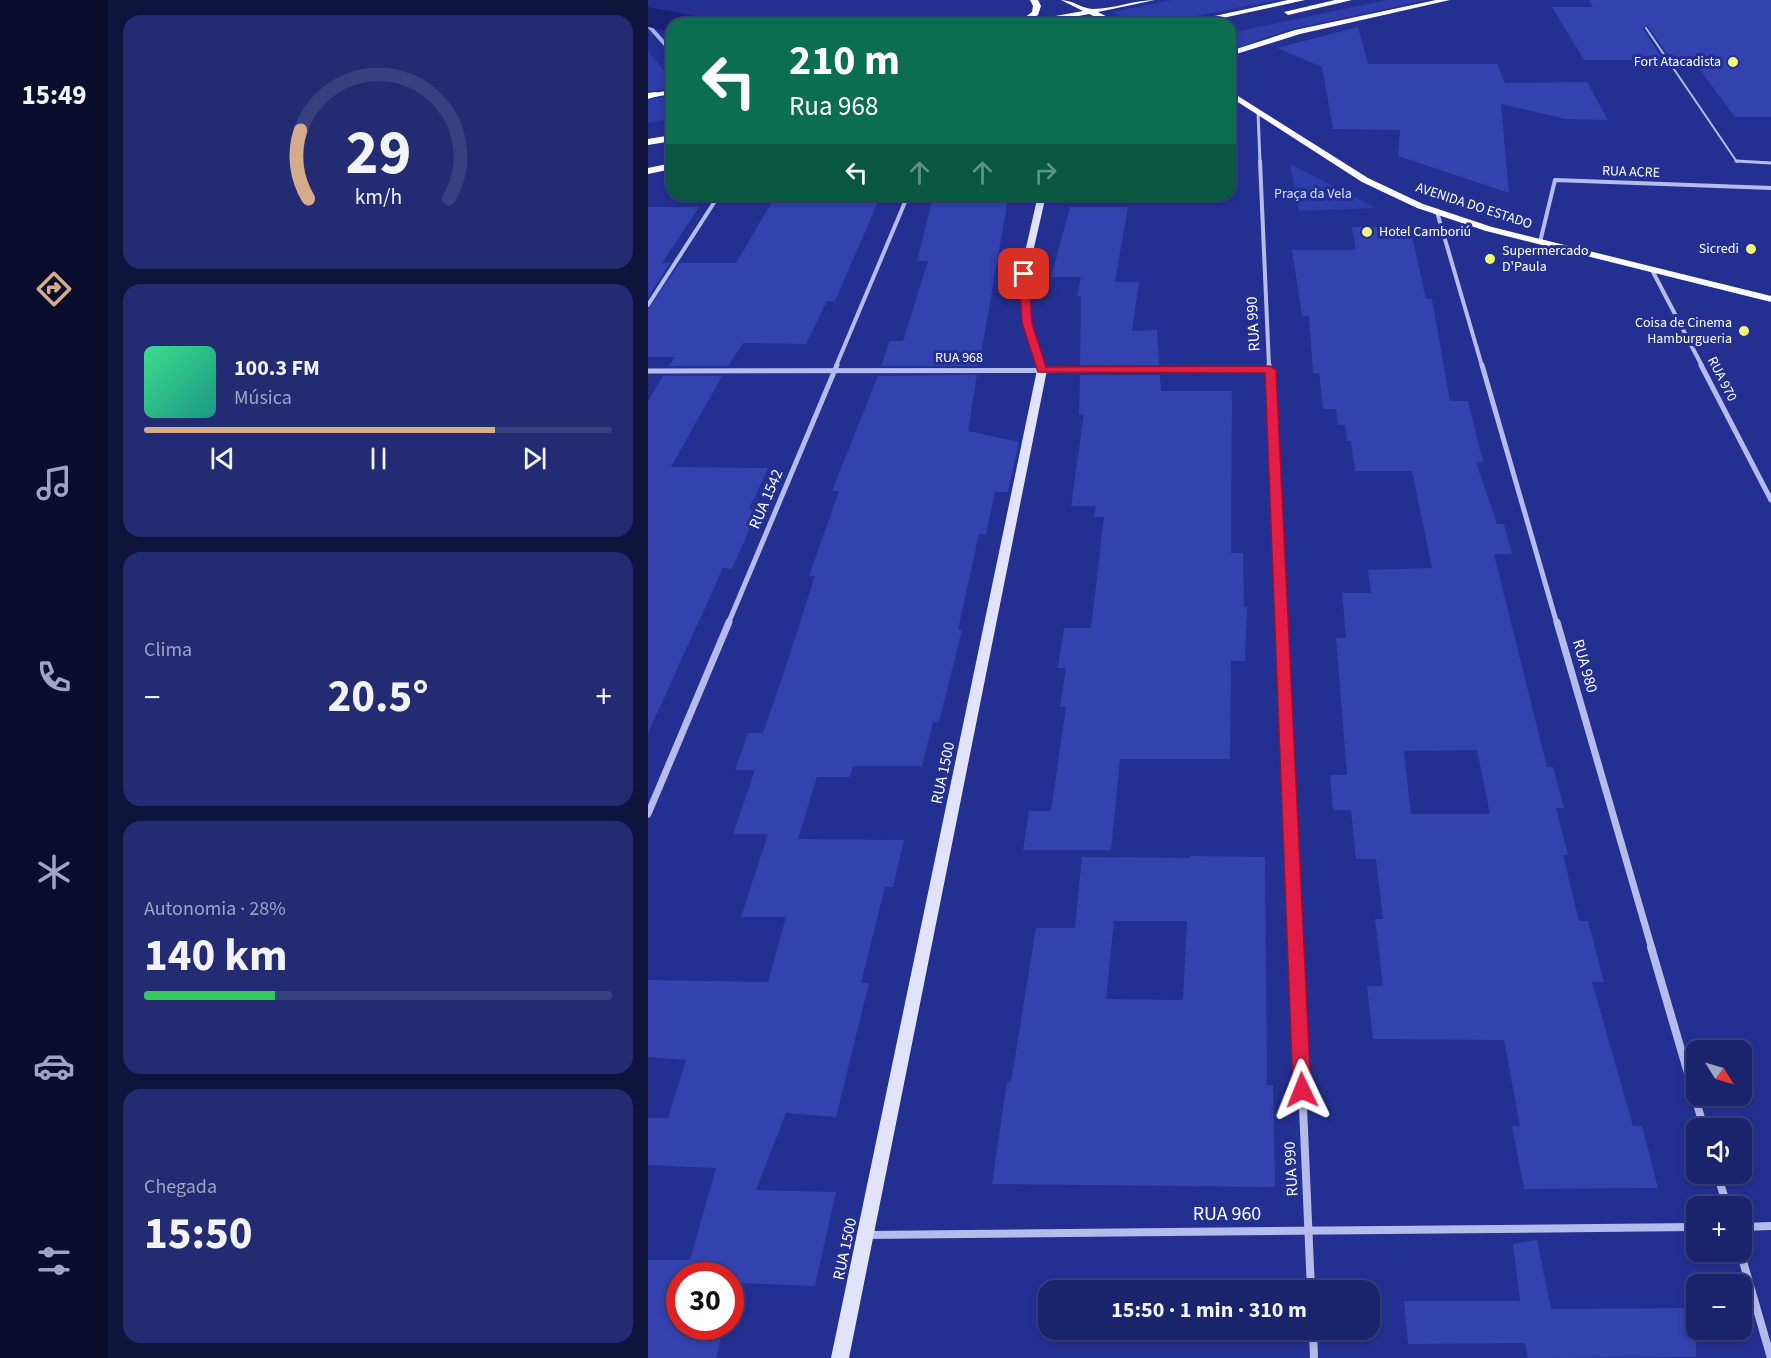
<!DOCTYPE html>
<html lang="pt">
<head>
<meta charset="utf-8">
<style>
  :root { --surface:#1a246d; --page:#232c72; --text:#f1f3f6; --muted:#9fa4c2; --line:#384180; --accent:#d6ab8b }
  body { margin:0; font-family:"Source Sans 3",sans-serif; background:var(--page); color:var(--text); height:100vh; display:flex; flex-direction:column; font-size:22px; white-space:nowrap }
  * { box-sizing:border-box; margin:0 }
  p { font-size:20px; color:var(--muted) }
  .icon { flex:none; width:33px; height:33px; fill:none; stroke:currentColor; stroke-width:2; stroke-linecap:round; stroke-linejoin:round }
  .map { position:relative; flex:1; overflow:hidden }
  .panel { display:flex; flex-direction:column; gap:15px; padding:15px; background:#0e143c; width:540px }
  .panel>* { flex:none }
  .top-card { position:absolute; left:18px; top:18px; width:570px; height:183px; border-radius:18px; box-shadow:0 3px 9px #0003,0 0 0 2px var(--line); background:#0b6e4f; color:#fff; overflow:hidden }
  .needle { width:39px; rotate:127deg }
  .controls { position:absolute; left:1038px; top:1040px; display:grid; gap:12px }
  .controls a { display:grid; place-items:center; width:66px; height:66px; border-radius:12px; background:var(--surface); box-shadow:0 3px 9px #0003,0 0 0 2px var(--line); font-size:30px }
  .speed { position:absolute; left:18px; top:1262px; display:flex; gap:12px; font-size:30px; font-weight:700; text-align:center }
  .speed>* { display:grid; place-content:center; width:78px; height:78px; border-radius:50%; background:var(--surface); box-shadow:0 3px 9px #0003,0 0 0 2px var(--line); line-height:1 }
  .speed .limit { border:9px solid #d22; background:#fff; color:#111 }
  .pin { position:absolute; display:grid; place-items:center; width:51px; height:51px; color:#fff; margin:-26px; border-radius:12px; box-shadow:0 3px 9px #0006 }
  .me { position:absolute; width:66px; margin:-33px; rotate:358deg; stroke-linejoin:round; filter:drop-shadow(0 0 4px #0008) }
  .turn { display:flex; align-items:center; gap:21px; height:126px; padding:0 24px; font-size:27px }
  .turn .icon { width:78px; height:78px; stroke-width:2.5 }
  .turn b { display:block; font-size:42px; line-height:51px }
  .lanes { display:flex; align-items:center; height:57px; padding:0 24px; background:#0003; justify-content:center; gap:30px; direction:ltr }
  .lanes .off { opacity:.35 }
  .big { font-size:45px; font-weight:700; line-height:1.1 }
  .panel .widget { flex:1; display:flex; flex-direction:column; justify-content:center; gap:9px; min-width:0; padding:0 21px; border-radius:18px; background:var(--page) }
  .panel .dial { align-items:center; gap:0 }
  .dial svg { height:156px; overflow:visible; fill:none; stroke:var(--line); stroke-width:7; stroke-linecap:round; text-anchor:middle }
  .dial text { fill:var(--text); stroke:none }
  .song { display:flex; align-items:center; gap:18px }
  .cover { width:72px; height:72px; border-radius:9px; background:linear-gradient(135deg,hsl(150 70% 55%),hsl(170 70% 35%)) }
  .played { height:6px; border-radius:3px; background:linear-gradient(90deg,var(--accent) 75%,var(--line) 75%) }
  .keys { display:flex; justify-content:space-around; direction:ltr }
  .heat { display:flex; justify-content:space-between; align-items:center; font-size:33px; direction:ltr }
  .charge { height:9px; border-radius:4px; background:linear-gradient(90deg,#34c759 28%,var(--line) 0) }
  .trip { position:absolute; left:390px; top:1280px; width:342px; height:60px; border-radius:18px; background:var(--surface); box-shadow:0 3px 9px #0003,0 0 0 2px var(--line); font-weight:700; line-height:60px; text-align:center }
  main { display:flex; flex:1; min-height:0 }
  .tabs { display:flex; flex-direction:column; width:108px; justify-content:space-around; align-items:center; background:#0a0e2c; color:var(--muted) }
  .tabs .icon { width:42px; height:42px }
  .tabs .active { color:var(--accent) }
  .tabs b { font-size:27px; color:var(--text) }
  .map>svg:first-child { display:block }
  .green { fill:#2d3da9 }
  .lines { fill:none; stroke-linecap:round; stroke-linejoin:round }
  .stream { fill:#a9b2ed; fill-rule:evenodd }
  .river { fill:#192270; fill-rule:evenodd }
  .building { fill:#3342ae; fill-rule:evenodd }
  .lane-far1 { stroke:#b5bcec; stroke-width:2 }
  .lane { stroke:#b5bcec; stroke-width:3 }
  .street-far4 { stroke:#b5bcec; stroke-width:3 }
  .street-far3 { stroke:#b5bcec; stroke-width:4 }
  .street-far2 { stroke:#b5bcec; stroke-width:5 }
  .street-far1 { stroke:#b5bcec; stroke-width:7 }
  .street { stroke:#b5bcec; stroke-width:8 }
  .secondary { fill:#e0e3fa; fill-rule:evenodd }
  .primary { fill:#fafaff; fill-rule:evenodd }
  .highway { fill:#fff; fill-rule:evenodd }
  .route { fill:#e11d48; stroke:#92132f; stroke-width:1.5 }
  .poi-dot { fill:#f3f778; stroke:#233091; stroke-width:2 }
  .labels { text-anchor:middle; dominant-baseline:central; stroke-width:6; stroke-linejoin:round; paint-order:stroke }
  .far-poi-label { font-size:14px; fill:#fff; stroke:#233091; text-anchor:end }
  .far-street-label { font-size:14px; fill:#fff; stroke:#233091 }
  .far-park-label { font-size:14px; fill:#dadef9; stroke:#233091 }
  .street-label { font-size:16px; fill:#fff; stroke:#233091 }
  .near-street-label { font-size:20px; fill:#fff; stroke:#233091 }
</style>
</head>
<body>
<main>
<nav class="tabs">
<b>15:49</b>
<svg class="icon active" aria-label="directions" viewBox="0 0 24 24"><path d="M12 3l9 9-9 9-9-9zM9 14v-3h6M13 9l2 2-2 2"/></svg>
<svg class="icon" aria-label="music" viewBox="0 0 24 24"><path d="M9 18V5l10-2v13"/><circle cx="6" cy="18" r="3"/><circle cx="16" cy="16" r="3"/></svg>
<svg class="icon" aria-label="phone" viewBox="0 0 24 24"><path d="M5 4h4l2 5-3 2q2 4 5 5l2-3 5 2v4C11 20 4 13 5 4z"/></svg>
<svg class="icon" aria-label="climate" viewBox="0 0 24 24"><path d="M12 3v18M4 7l16 10M4 17L20 7"/></svg>
<svg class="icon" aria-label="car" viewBox="0 0 24 24"><path d="M5 17H2v-5l4-1 3-4h7l3 4 3 1v5h-3M9 17h6M6 11h13"/><circle cx="7" cy="17" r="2"/><circle cx="17" cy="17" r="2"/></svg>
<svg class="icon" aria-label="filters" viewBox="0 0 24 24"><path d="M4 7h16M4 17h16"/><circle cx="9" cy="7" r="2"/><circle cx="15" cy="17" r="2"/></svg>
</nav>
<section class="panel">
<div class="widget dial"><svg viewBox="0 0 100 80">
<path d="M14 69A42 42 0 1 1 86 69"/>
<path d="M14 69A42 42 0 0 1 10 34" stroke="#d6ab8b"/>
<text x="50" y="56" font-size="32" font-weight="700">29</text>
<text x="50" y="72" font-size="11">km/h</text>
</svg></div>
<div class="widget">
<div class="song"><i class="cover"></i><div><b>100.3 FM</b><p>Música</p></div></div>
<div class="played"></div>
<div class="keys"><svg class="icon" aria-label="previous" viewBox="0 0 24 24"><path d="M18 5L8 12l10 7zM5 5v14"/></svg><svg class="icon" aria-label="pause" viewBox="0 0 24 24"><path d="M8 5v14M16 5v14"/></svg><svg class="icon" aria-label="next" viewBox="0 0 24 24"><path d="M6 5l10 7-10 7zM19 5v14"/></svg></div>
</div>
<div class="widget"><p>Clima</p>
<div class="heat"><a>−</a><b class="big">20.5°</b><a>+</a></div>
</div>
<div class="widget"><p>Autonomia · 28%</p><b class="big">140 km</b><div class="charge"></div></div>
<div class="widget"><p>Chegada</p><b class="big">15:50</b></div>
</section>
<div class="map">
<svg width="1123" height="1358" viewBox="0 0 1123 1358">
  <rect width="100%" height="100%" fill="#233091"/>
  <!-- green -->
  <g class="green">
    <polygon points="524,0 629,0 510,24 491,24 464,12"/>
    <polygon points="739,0 779,0 643,29 582,50 582,33"/>
    <polygon points="0,51 24,81 24,87 0,91"/>
    <polygon points="24,95 24,119 0,123 0,100"/>
    <polygon points="642,164 728,208 651,211"/>
  </g>
  <g class="lines">
    <!-- stream -->
    <polygon class="stream" points="0,22 24,49 24,55 0,28"/>
    <!-- river -->
    <polygon class="river" points="0,7 53,17 58,24 24,24 24,32 0,27"/>
  </g>
  <!-- building -->
  <g class="building">
    <polygon points="940,0 1123,0 1123,117 1087,117 1044,59 1023,59 999,25 995,29 1015,60 936,60 904,7 945,7"/>
    <polygon points="710,27 720,64 849,64 857,83 939,82 960,120 918,119 853,104 861,193 750,156 752,130 685,129 674,67 629,48"/>
    <polygon points="128,195 233,195 187,301 179,301 158,344 95,343 80,366 21,366 27,357 0,357 0,309 32,263 88,263"/>
    <polygon points="285,198 360,199 331,366 233,366 242,341 255,341 280,261 269,261"/>
    <polygon points="0,207 51,207 14,263 22,263 0,297"/>
    <polygon points="422,207 480,207 467,282 491,282 484,331 509,330 511,365 432,365 433,296 429,296 433,277 403,277"/>
    <path d="M704,227H762L778,299H784L802,401H820L835,462H828L849,524H856L864,554H846L899,767H905L916,808H908L920,855H915L931,921H940L956,982H944L985,1126H994L1010,1188L876,1189L864,1126H872L856,1040L725,1039L719,986H735L727,919H735L728,859H708L703,810H685L682,775H699L688,638H698L694,593H723L720,570L784,568L764,471H707L703,441H699L697,425H690L688,409H675L671,373H665L661,316H654L644,250H708ZM829,750L842,814H763L756,751Z"/>
    <polygon points="329,375 320,431 371,442 360,492 347,492 338,534 331,534 310,630 314,630 291,722 285,722 274,766 205,766 202,777 169,777 150,839 256,840 245,887 237,887 213,983 221,983 188,1117 138,1113 108,1190 188,1192 167,1286 88,1283 82,1303 82,1275 32,1275 32,1326 76,1326 68,1358 0,1358 0,1260 42,1260 68,1168 0,1165 0,1118 20,1118 38,1060 0,1057 0,980 120,982 138,917 93,917 120,834 85,834 107,770 87,770 100,733 115,733 135,675 167,576 161,576 191,491 184,491 230,376"/>
    <polygon points="432,375 512,375 513,391 584,391 583,553 595,553 596,607 599,607 597,661 583,661 582,759 472,759 463,850 375,850 381,811 403,811 418,707 412,707 418,668 410,668 416,628 443,628 456,517 446,517 448,506 423,506 436,414 431,414"/>
    <polygon points="15,376 74,376 23,467 120,468 101,509 110,510 84,569 75,568 0,733 0,401"/>
    <path d="M542,856L617,857L619,1085H625L627,1187L344,1184L359,1082H363L388,928H427L434,857L542,858ZM466,921H539L535,1000L458,999Z"/>
    <polygon points="889,1240 903,1309 1048,1308 1048,1357 880,1358 877,1343 760,1344 756,1301 872,1301 865,1244"/>
  </g>
  <g class="lines">
    <!-- lane-far1 -->
    <polyline class="lane-far1" points="998,28 1089,162"/>
    <!-- lane -->
    <polyline class="lane" points="1088,161 1123,163"/>
    <!-- street-far4 -->
    <polyline class="street-far4" points="610,112 612,162"/>
    <!-- street-far3 -->
    <g class="street-far3">
      <polyline points="612,161 621,366"/>
      <polyline points="789,212 834,366"/>
      <polyline points="892,242 907,180 1123,188"/>
      <polyline points="1004,270 1054,366"/>
      <polyline points="0,305 71,195"/>
      <polyline points="188,366 260,195"/>
    </g>
    <!-- street-far2 -->
    <g class="street-far2">
      <polyline points="621,365 633,624"/>
      <polyline points="834,365 909,624"/>
      <polyline points="1053,365 1123,500"/>
      <polyline points="0,371 622,370"/>
      <polyline points="80,624 189,365"/>
    </g>
    <!-- street-far1 -->
    <g class="street-far1">
      <polyline points="633,622 648,949"/>
      <polyline points="909,622 1004,949"/>
      <polyline points="0,814 81,622"/>
    </g>
    <!-- street -->
    <g class="street">
      <polyline points="648,947 663,1290"/>
      <polyline points="1003,947 1056,1128"/>
      <polyline points="1069,1173 1079,1206"/>
      <polyline points="1094,1227 1123,1226"/>
      <polyline points="218,1235 1048,1227"/>
      <polyline points="1092,1251 1123,1358"/>
      <polyline points="665,1329 666,1358"/>
    </g>
    <!-- secondary -->
    <polygon class="secondary" points="390,195 398,195 380,274 383,323 399,370 201,1358 183,1358 389,370 375,323 372,274"/>
    <!-- primary -->
    <g class="primary">
      <path d="M382,0H390L393,6L390,15L380,21L435,11L413,0C425,0 434,9 445,9C466,9 486,0 507,0L450,12L473,24H463L441,14L390,24H368L384,12L385,6Z"/>
      <polygon points="788,0 802,0 652,34 582,56 582,51 647,30"/>
      <polygon points="24,90 24,94 0,98 0,94"/>
      <polygon points="582,91 720,178 775,204 844,227 1123,296 1123,302 838,231 769,208 714,182 582,97"/>
      <polygon points="24,163 24,169 0,174 0,168"/>
    </g>
    <!-- highway -->
    <g class="highway">
      <polygon points="640,0 657,0 547,24 530,24"/>
      <polygon points="687,0 704,0 640,15 636,12"/>
      <polygon points="0,93 8,92 13,95 0,99"/>
      <polygon points="24,135 24,141 0,145 0,139"/>
    </g>
  </g>
  <!-- route -->
  <polygon class="route" points="376,271 381,274 384,323 398,367 622,366 628,370 663,1090 660,1095 648,1095 645,1090 617,373 390,372 374,323 371,274"/>
  <!-- markers -->
  <g class="poi-dot">
    <circle cx="1085" cy="62" r="6"/>
    <circle cx="719" cy="232" r="6"/>
    <circle cx="1103" cy="249" r="6"/>
    <circle cx="842" cy="259" r="6"/>
    <circle cx="1096" cy="331" r="6"/>
  </g>
  <g class="labels">
    <!-- far-poi labels -->
    <g class="far-poi-label">
      <text x="1073" y="62">Fort Atacadista</text>
      <text x="731" y="232" text-anchor="start">Hotel Camboriú</text>
      <text x="1091" y="249">Sicredi</text>
      <text x="854" y="251" text-anchor="start">Supermercado<tspan x="854" dy="16">D'Paula</tspan></text>
      <text x="1084" y="323">Coisa de Cinema<tspan x="1084" dy="16">Hamburgueria</tspan></text>
    </g>
    <!-- far-street labels -->
    <g class="far-street-label">
      <text transform="translate(983 172) rotate(2)">RUA ACRE</text>
      <text transform="translate(826 206) rotate(18)">AVENIDA DO ESTADO</text>
      <text x="311" y="358">RUA 968</text>
      <text transform="translate(1074 379) rotate(63)">RUA 970</text>
    </g>
    <!-- far-park labels -->
    <g class="far-park-label">
      <text x="665" y="194">Praça da Vela</text>
    </g>
    <!-- street labels -->
    <g class="street-label">
      <text transform="translate(605 324) rotate(-93)">RUA 990</text>
      <text transform="translate(118 499) rotate(-67)">RUA 1542</text>
      <text transform="translate(937 666) rotate(74)">RUA 980</text>
      <text transform="translate(295 773) rotate(-78)">RUA 1500</text>
      <text transform="translate(643 1169) rotate(-93)">RUA 990</text>
      <text transform="translate(197 1249) rotate(-78)">RUA 1500</text>
    </g>
    <!-- near-street labels -->
    <g class="near-street-label">
      <text x="579" y="1214">RUA 960</text>
    </g>
  </g>
</svg>
<div class="controls">
<a><svg class="needle" viewBox="-14 -14 28 28"><path d="M0-13l5 13h-10z" fill="#e53935"/><path d="M0 13l5-13h-10z" fill="#9fa4c2"/></svg></a>
<a><svg class="icon" aria-label="sound" viewBox="0 0 24 24"><path d="M4 9h4l5-4v14l-5-4H4zM17 9q2 3 0 6"/></svg></a>
<a>+</a>
<a>−</a>
</div>
<div class="speed"><div class="limit">30</div></div>
<div class="pin" style="left:376px;top:274px;background:#d93025"><svg class="icon" aria-label="arrive" viewBox="0 0 24 24"><path d="M6 21V4h12l-3 4 3 4H6"/></svg></div>
<svg class="me" style="left:654px;top:1090px" viewBox="-20 -20 40 40"><path d="M0-17L14 15 0 8-14 15z" fill="#e11d48" stroke="#fff" stroke-width="4"/></svg>
<div class="trip">15:50 · 1 min · 310 m</div>
<div class="top-card">
<div class="turn"><svg class="icon" aria-label="left" viewBox="0 0 24 24"><path d="M17 20v-9H6M10 6l-5 5 5 5"/></svg><div><b>210 m</b>Rua 968</div></div>
<div class="lanes"><svg class="icon" aria-label="left" viewBox="0 0 24 24"><path d="M17 20v-9H6M10 6l-5 5 5 5"/></svg><svg class="icon off" aria-label="ahead" viewBox="0 0 24 24"><path d="M12 20V5M6 11l6-6 6 6"/></svg><svg class="icon off" aria-label="ahead" viewBox="0 0 24 24"><path d="M12 20V5M6 11l6-6 6 6"/></svg><svg class="icon off" aria-label="right" viewBox="0 0 24 24"><path d="M7 20v-9h11M14 6l5 5-5 5"/></svg></div>
</div>
</div>
</main>
</body>
</html>
